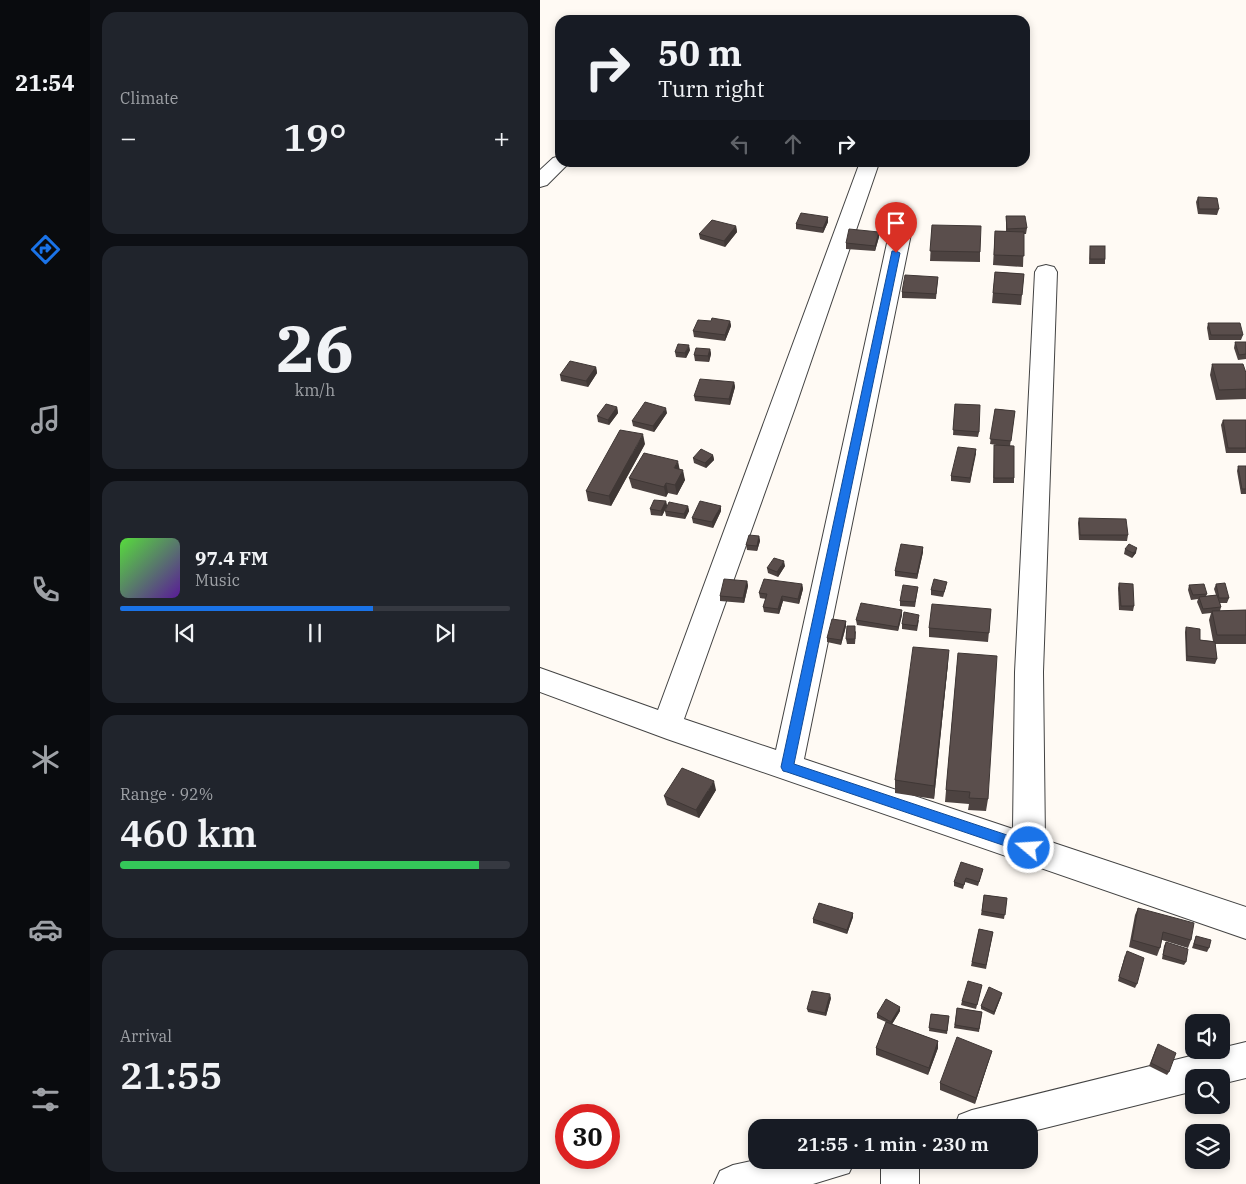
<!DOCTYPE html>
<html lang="en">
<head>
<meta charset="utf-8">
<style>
  :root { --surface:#171b24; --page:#20242c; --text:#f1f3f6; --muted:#9ea1a6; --line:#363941; --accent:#1a73e8 }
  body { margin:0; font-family:"IBM Plex Serif",serif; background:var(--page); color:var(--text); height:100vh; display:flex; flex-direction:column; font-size:19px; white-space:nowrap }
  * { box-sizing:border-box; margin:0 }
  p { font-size:16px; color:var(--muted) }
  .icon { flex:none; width:28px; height:28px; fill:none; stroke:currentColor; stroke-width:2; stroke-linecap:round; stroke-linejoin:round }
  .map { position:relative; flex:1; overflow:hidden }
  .side { display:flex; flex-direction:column; gap:12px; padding:12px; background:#0d0f14; width:450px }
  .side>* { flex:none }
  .banner { position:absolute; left:15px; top:15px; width:475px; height:152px; border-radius:15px; box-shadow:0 2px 8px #0003; background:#171b24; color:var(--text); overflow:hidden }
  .fabs { position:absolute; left:645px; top:1014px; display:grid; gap:10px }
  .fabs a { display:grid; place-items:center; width:45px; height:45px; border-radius:10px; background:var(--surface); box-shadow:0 2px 8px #0003; font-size:25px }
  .speed { position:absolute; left:15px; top:1104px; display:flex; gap:10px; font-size:25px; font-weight:700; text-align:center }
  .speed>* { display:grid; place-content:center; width:65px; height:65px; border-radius:50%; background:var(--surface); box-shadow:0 2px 8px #0003; line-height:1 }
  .speed .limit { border:8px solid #d22; background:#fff; color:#111 }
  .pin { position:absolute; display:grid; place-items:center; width:42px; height:42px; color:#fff; margin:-51px -21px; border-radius:50% 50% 50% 0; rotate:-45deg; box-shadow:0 0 5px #0007 }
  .pin .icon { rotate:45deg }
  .me { position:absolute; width:55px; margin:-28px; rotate:288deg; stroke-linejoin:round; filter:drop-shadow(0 0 4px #0008) }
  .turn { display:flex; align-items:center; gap:18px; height:105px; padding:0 20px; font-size:22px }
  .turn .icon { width:65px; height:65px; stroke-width:2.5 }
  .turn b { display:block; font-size:35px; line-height:42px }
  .lanes { display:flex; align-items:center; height:48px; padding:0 20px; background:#0003; justify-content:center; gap:25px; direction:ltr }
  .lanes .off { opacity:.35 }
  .big { font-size:38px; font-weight:600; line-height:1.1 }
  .side .widget { flex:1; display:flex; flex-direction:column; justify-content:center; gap:8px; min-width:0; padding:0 18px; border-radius:15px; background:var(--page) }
  .side .dial { align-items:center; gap:0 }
  .dial b { font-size:65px; line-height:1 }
  .song { display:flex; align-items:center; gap:15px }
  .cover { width:60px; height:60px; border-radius:8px; background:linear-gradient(135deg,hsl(110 70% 55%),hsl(270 70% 35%)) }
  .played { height:5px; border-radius:2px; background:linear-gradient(90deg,var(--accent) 65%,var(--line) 65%) }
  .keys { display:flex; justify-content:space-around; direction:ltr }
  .heat { display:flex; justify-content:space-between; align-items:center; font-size:28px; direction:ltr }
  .charge { height:8px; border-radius:4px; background:linear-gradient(90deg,#34c759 92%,var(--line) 0) }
  .trip { position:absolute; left:208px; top:1119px; width:290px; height:50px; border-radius:15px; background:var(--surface); box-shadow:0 2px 8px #0003; font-weight:600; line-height:50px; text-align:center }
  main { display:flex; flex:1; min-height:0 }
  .dock { display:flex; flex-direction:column; width:90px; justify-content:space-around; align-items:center; background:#090b0e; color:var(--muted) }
  .dock .icon { width:35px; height:35px }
  .dock .active { color:var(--accent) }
  .dock b { font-size:22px; color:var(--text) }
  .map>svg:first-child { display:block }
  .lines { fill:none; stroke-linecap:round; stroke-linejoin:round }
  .street-casing { stroke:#434343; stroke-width:2 }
  .street { fill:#fff; fill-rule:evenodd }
  .wall { fill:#4d4341 }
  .shaded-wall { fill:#3f3735 }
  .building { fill:#5a4e4c; stroke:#3f3735 }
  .route { fill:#1a73e8; stroke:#114b97 }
</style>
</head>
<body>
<main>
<nav class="dock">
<b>21:54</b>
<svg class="icon active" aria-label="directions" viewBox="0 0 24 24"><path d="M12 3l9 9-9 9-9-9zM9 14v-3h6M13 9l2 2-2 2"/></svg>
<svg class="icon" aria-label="music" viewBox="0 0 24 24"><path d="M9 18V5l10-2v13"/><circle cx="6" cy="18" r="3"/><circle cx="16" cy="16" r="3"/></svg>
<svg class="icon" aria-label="phone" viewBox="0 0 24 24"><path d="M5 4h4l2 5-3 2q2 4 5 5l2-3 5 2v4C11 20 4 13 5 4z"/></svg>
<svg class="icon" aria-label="climate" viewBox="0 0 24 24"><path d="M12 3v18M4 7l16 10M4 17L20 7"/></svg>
<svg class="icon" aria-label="car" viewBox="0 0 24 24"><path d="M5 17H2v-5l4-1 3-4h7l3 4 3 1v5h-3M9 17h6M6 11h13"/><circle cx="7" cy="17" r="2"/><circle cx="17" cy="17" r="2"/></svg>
<svg class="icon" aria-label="filters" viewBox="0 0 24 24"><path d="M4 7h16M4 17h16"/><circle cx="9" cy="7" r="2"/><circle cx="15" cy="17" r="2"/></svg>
</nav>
<section class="side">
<div class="widget"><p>Climate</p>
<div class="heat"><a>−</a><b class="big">19°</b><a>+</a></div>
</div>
<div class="widget dial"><b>26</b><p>km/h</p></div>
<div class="widget">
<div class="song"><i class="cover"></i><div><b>97.4 FM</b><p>Music</p></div></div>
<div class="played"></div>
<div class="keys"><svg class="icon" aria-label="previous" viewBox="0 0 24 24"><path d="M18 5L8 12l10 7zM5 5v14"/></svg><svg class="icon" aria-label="pause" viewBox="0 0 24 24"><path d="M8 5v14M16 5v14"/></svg><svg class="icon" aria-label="next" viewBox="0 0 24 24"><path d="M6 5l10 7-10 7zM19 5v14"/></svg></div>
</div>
<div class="widget"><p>Range · 92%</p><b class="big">460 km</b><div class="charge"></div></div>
<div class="widget"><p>Arrival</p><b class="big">21:55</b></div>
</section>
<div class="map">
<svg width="706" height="1184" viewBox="0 0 706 1184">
  <rect width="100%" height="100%" fill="#fffaf4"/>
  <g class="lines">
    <defs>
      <g id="street">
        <polygon points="20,156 20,162 30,162 7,185 0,187 0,170 13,158"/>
        <polygon points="320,162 336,162 338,166 256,405 144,719 236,750 349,234 352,229 360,227 368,229 371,234 264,759 473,829 475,672 495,272 498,267 506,265 514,267 517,272 503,672 505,840 706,907 706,939 127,739 0,692 0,668 118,710"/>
        <polygon points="706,1042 706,1078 681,1084 681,1078 654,1078 654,1091 489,1132 489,1128 414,1128 419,1115 432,1110 675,1050 681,1050 681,1048"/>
        <polygon points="216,1160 315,1160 309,1173 273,1184 174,1184 180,1171 193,1165"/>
        <rect x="341" y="1160" width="38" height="24"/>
      </g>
    </defs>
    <!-- street casing -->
    <use href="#street" class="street-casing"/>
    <!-- street -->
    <use href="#street" class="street"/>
  </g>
  <!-- wall -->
  <g class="wall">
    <polygon points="658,197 679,209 677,215 658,214 656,202"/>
    <polygon points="466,216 487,228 486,234 484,234 483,267 453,265 455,231 466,231"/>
    <polygon points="288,217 288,222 283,233 256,229 256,224"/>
    <polygon points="392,225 440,252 440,262 390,261"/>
    <polygon points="196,226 197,232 185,247 160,239 159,234"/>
    <polygon points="339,232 339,237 335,251 306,249 306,243"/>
    <polygon points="550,246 565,259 565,264 549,264"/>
    <polygon points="455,272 484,274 481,305 452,303"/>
    <polygon points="398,277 396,299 362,298 362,292"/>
    <polygon points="171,321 190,321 191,326 185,341 154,337 153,331"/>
    <polygon points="668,323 703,335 701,340 669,340 667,328"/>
    <polygon points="695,342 706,342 706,359 698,360 694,348"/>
    <polygon points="170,349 171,354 169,362 155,361 154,355"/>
    <polygon points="150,350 146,358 136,357 135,352"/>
    <polygon points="672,364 706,373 706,399 676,400 670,375"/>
    <polygon points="56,367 57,373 48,387 21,381 20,375"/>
    <polygon points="194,382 195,387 190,405 155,401 154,396"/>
    <polygon points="415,404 439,432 438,437 413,435"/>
    <polygon points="77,407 78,413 69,425 58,422 57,416"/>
    <polygon points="455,409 475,411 470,446 474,478 474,483 453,483 454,445 463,446 450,444"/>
    <polygon points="127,413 114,432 93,426 92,421"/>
    <polygon points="683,420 706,420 706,453 686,453 681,425"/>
    <polygon points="105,444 71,506 48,501 46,491"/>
    <polygon points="436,449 430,483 411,481 411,476"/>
    <polygon points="173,455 174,460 166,468 154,463 153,458"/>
    <polygon points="698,466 706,466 706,494 701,494 697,471"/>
    <polygon points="139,469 145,480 137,495 128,493 126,497 92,488 89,478"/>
    <polygon points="126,501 127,506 122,516 111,515 110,509"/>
    <polygon points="148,506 149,511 145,519 126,516 125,511"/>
    <polygon points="181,511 173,528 153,523 152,518"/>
    <polygon points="539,518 588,535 587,541 539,540 538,523"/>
    <polygon points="219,536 220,541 217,551 207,550 206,545"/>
    <polygon points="383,547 383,552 377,579 355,576 355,571"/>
    <polygon points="585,549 596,553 592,558 584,554"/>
    <polygon points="245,566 238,577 228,573 227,568"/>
    <polygon points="207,581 208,586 204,603 180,601 180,596"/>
    <polygon points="579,583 594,606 593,611 579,610 578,588"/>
    <polygon points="262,584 263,589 259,604 243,601 239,614 224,612 223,607 226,599 220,598 219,593"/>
    <polygon points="676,584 689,598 687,603 680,603 681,607 680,611 706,610 706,644 675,644 677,659 675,664 646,661 645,632 646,627 660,640 673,641 669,620 671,613 662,614 657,602 658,599 651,600 648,590 649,585 667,594 666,596 676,595 674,589"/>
    <polygon points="378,587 375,607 360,606 360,601"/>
    <polygon points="406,587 403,597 391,595 391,590"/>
    <polygon points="451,609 448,642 389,637 389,628"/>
    <polygon points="362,615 358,631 317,625 316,620"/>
    <polygon points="379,620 377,631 362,629 362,624"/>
    <polygon points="306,621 306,626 301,645 287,642 287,638"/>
    <polygon points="316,631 315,644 307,644 306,639"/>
    <polygon points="418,653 448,799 446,811 428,810 429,804 405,802"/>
    <polygon points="408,663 394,799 355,793 355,780"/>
    <polygon points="176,790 159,818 127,805 124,796"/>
    <polygon points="443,869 438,886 425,882 423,889 414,886 414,882"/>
    <polygon points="444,895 467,898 464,919 441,915"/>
    <polygon points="598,908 651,940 648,948 622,940 620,948 617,956 589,947 595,915"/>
    <polygon points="313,917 307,934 273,923 273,919"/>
    <polygon points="439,929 453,932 446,969 431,966"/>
    <polygon points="656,936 669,948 667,952 652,948"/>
    <polygon points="626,942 646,962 644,965 622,959 624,946"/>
    <polygon points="585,955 597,984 595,988 578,981"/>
    <polygon points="442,985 436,1009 421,1005 422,1001"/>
    <polygon points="461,997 454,1015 441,1009 441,1006"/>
    <polygon points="291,998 286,1016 268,1012 267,1009"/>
    <polygon points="417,1008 442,1012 439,1032 414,1028"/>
    <polygon points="360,1011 352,1024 398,1041 398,1048 388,1075 336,1055 336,1048 346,1022 337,1018 337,1014"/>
    <polygon points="391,1014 409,1016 407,1034 389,1031"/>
    <polygon points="616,1048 629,1072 627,1075 609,1066"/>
    <polygon points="452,1051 450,1057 435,1104 400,1090 400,1083"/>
  </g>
  <!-- shaded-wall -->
  <g class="shaded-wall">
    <polygon points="288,217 288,222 283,233 283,228"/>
    <polygon points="196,226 197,232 185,247 184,241"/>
    <polygon points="339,232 339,237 335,251 335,246"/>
    <polygon points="190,321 191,326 185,341 185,335"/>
    <polygon points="149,345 150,350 146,358 145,353"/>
    <polygon points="170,349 171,354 169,362 168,356"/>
    <polygon points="56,367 57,373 48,387 46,381"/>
    <polygon points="194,382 195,387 190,405 189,399"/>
    <polygon points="77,407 78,413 69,425 68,420"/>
    <polygon points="126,408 127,413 114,432 113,426"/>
    <polygon points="103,434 105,444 71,506 69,496"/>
    <polygon points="436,449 436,454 430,483 430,478"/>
    <polygon points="173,455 174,460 166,468 165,463"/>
    <polygon points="138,461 140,471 134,468"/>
    <polygon points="143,470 145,480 137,495 135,485"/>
    <polygon points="126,483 128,493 126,497 124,487"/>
    <polygon points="126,501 127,506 122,516 121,511"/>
    <polygon points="148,506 149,511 145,519 144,514"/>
    <polygon points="181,506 181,511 173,528 172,522"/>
    <polygon points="219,536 220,541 217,551 217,546"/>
    <polygon points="383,547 383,552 377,579 377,574"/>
    <polygon points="597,548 596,553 592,558 593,553"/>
    <polygon points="244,561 245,566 238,577 237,572"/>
    <polygon points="207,581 208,586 204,603 203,598"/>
    <polygon points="262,584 263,589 259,604 258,599"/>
    <polygon points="242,596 243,601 239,614 238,609"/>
    <polygon points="362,610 362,615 358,631 358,627"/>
    <polygon points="306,621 306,626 301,645 301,640"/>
    <polygon points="409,650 408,663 394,799 394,786"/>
    <polygon points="174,781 176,790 159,818 156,810"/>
    <polygon points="313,913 313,917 307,934 307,930"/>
    <polygon points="462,993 461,997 454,1015 454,1012"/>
    <polygon points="290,994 291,998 286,1016 285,1013"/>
    <polygon points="360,1007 360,1011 351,1026 351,1022"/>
    <polygon points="398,1041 398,1048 388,1075 389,1068"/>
    <polygon points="452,1051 450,1057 435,1104 436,1098"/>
  </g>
  <!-- building -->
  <g class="building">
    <polygon points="658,197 677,198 679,209 659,209"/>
    <polygon points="261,213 288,217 283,228 256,224"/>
    <polygon points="466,216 485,216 487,228 467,229"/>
    <polygon points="172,220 196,226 184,241 159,234"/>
    <polygon points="392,225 441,226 440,252 390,251"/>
    <polygon points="309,229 339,232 335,246 306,243"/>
    <polygon points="455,231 484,232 484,256 454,255"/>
    <rect x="550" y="246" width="15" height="13"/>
    <polygon points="455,272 484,274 482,295 453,293"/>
    <polygon points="365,275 398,277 396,294 362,292"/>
    <polygon points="172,318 190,321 185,335 153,331 158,320 171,321"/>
    <polygon points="668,323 700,323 703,335 671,335"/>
    <polygon points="695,342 706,342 706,354 699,355"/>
    <polygon points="138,344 149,345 145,353 135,352"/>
    <polygon points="156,348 170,349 168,356 154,355"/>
    <polygon points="30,361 56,367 46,381 20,375"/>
    <polygon points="672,364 703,364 706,373 706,389 679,390"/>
    <polygon points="160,379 194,382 189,399 154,396"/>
    <polygon points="105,402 126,408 113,426 92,421"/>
    <polygon points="66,404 77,407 68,420 57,416"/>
    <polygon points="415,404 440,405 439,432 413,430"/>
    <polygon points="455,409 475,411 471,441 450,439"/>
    <polygon points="683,420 706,420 706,448 688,448"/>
    <polygon points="80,430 103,434 69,496 46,491"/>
    <polygon points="454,445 474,446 474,478 454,478"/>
    <polygon points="418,447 436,449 430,478 411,476"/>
    <polygon points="161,449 173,455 165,463 153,458"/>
    <polygon points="104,453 138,461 134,468 143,470 135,485 126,483 124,487 89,478"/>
    <polygon points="698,466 706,466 706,489 702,489"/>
    <polygon points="114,500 126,501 121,511 110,509"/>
    <polygon points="160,501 181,506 172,522 152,518"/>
    <polygon points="129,502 148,506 144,514 125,511"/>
    <polygon points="539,518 586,519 588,535 540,535"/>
    <polygon points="209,535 219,536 217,546 206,545"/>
    <polygon points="361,544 383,547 377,574 355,571"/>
    <polygon points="589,544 597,548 593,553 585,549"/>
    <polygon points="234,558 244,561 237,572 227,568"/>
    <polygon points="184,579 207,581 203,598 180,596"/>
    <polygon points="224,579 262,584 258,599 242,596 238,609 223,607 227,594 219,593"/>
    <polygon points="394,579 407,582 404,592 391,590"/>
    <polygon points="579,583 593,584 594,606 581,606"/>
    <polygon points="685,583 689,598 679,598 676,584"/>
    <polygon points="664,584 667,594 653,595 649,585"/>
    <polygon points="363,585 378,587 375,602 360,601"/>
    <polygon points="677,595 681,607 663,609 659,597"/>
    <polygon points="321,603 362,610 358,627 316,620"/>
    <polygon points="392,604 451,609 449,633 389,628"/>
    <polygon points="706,610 706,635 677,635 672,611"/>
    <polygon points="364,612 379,615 377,626 362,624"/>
    <polygon points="292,619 306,621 301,640 287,638"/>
    <polygon points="307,626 315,626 315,639 306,639"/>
    <polygon points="646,627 660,629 660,640 675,642 677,659 647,656"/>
    <polygon points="373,647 409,650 394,786 355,780"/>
    <polygon points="418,653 457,656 448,799 429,798 430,792 406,790"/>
    <polygon points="142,768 174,781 156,810 124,796"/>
    <polygon points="421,862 443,869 439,882 426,878 424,885 414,882"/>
    <polygon points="444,895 467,898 465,915 442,911"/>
    <polygon points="279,903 313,913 307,930 273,919"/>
    <polygon points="598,908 654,923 651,940 623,932 620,948 592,940"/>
    <polygon points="439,929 453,932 446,965 432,962"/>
    <polygon points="656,936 671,940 669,948 654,944"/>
    <polygon points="626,942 648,949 646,962 623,955"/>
    <polygon points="587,951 604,958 597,984 579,977"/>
    <polygon points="428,981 442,985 437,1005 422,1001"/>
    <polygon points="449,987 462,993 454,1012 441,1006"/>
    <polygon points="272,991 290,994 285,1013 267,1009"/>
    <polygon points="346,999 360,1007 351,1022 337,1014"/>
    <polygon points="417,1008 442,1012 439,1029 415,1025"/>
    <polygon points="391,1014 409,1016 407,1031 389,1028"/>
    <polygon points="346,1022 398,1041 389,1068 336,1048"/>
    <polygon points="417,1037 452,1051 436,1098 400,1083"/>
    <polygon points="618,1044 636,1053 629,1072 611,1063"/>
  </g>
  <!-- route -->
  <polygon class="route" points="352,251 356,251 360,253 254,764 494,844 496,848 494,853 489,854 247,772 243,771 241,767"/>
</svg>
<div class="fabs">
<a><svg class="icon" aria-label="sound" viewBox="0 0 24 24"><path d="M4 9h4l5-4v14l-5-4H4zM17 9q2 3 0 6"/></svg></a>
<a><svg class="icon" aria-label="search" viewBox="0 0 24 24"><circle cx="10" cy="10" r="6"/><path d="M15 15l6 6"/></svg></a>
<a><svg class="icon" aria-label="layers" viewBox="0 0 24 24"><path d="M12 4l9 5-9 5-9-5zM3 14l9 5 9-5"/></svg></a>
</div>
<div class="speed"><div class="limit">30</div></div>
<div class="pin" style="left:356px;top:253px;background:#d93025"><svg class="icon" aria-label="arrive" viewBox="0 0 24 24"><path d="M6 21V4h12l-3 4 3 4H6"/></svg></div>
<svg class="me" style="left:489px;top:848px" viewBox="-20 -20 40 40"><circle r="17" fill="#1a73e8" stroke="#fff" stroke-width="3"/><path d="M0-11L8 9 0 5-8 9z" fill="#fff"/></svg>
<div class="trip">21:55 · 1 min · 230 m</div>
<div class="banner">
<div class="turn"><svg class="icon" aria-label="right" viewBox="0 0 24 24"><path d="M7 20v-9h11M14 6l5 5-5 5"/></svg><div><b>50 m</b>Turn right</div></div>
<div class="lanes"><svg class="icon off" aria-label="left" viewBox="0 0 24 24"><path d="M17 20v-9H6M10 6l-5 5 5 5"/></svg><svg class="icon off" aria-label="ahead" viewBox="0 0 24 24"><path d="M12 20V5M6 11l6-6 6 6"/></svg><svg class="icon" aria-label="right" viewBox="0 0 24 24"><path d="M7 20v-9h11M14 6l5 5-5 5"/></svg></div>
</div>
</div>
</main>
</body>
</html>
